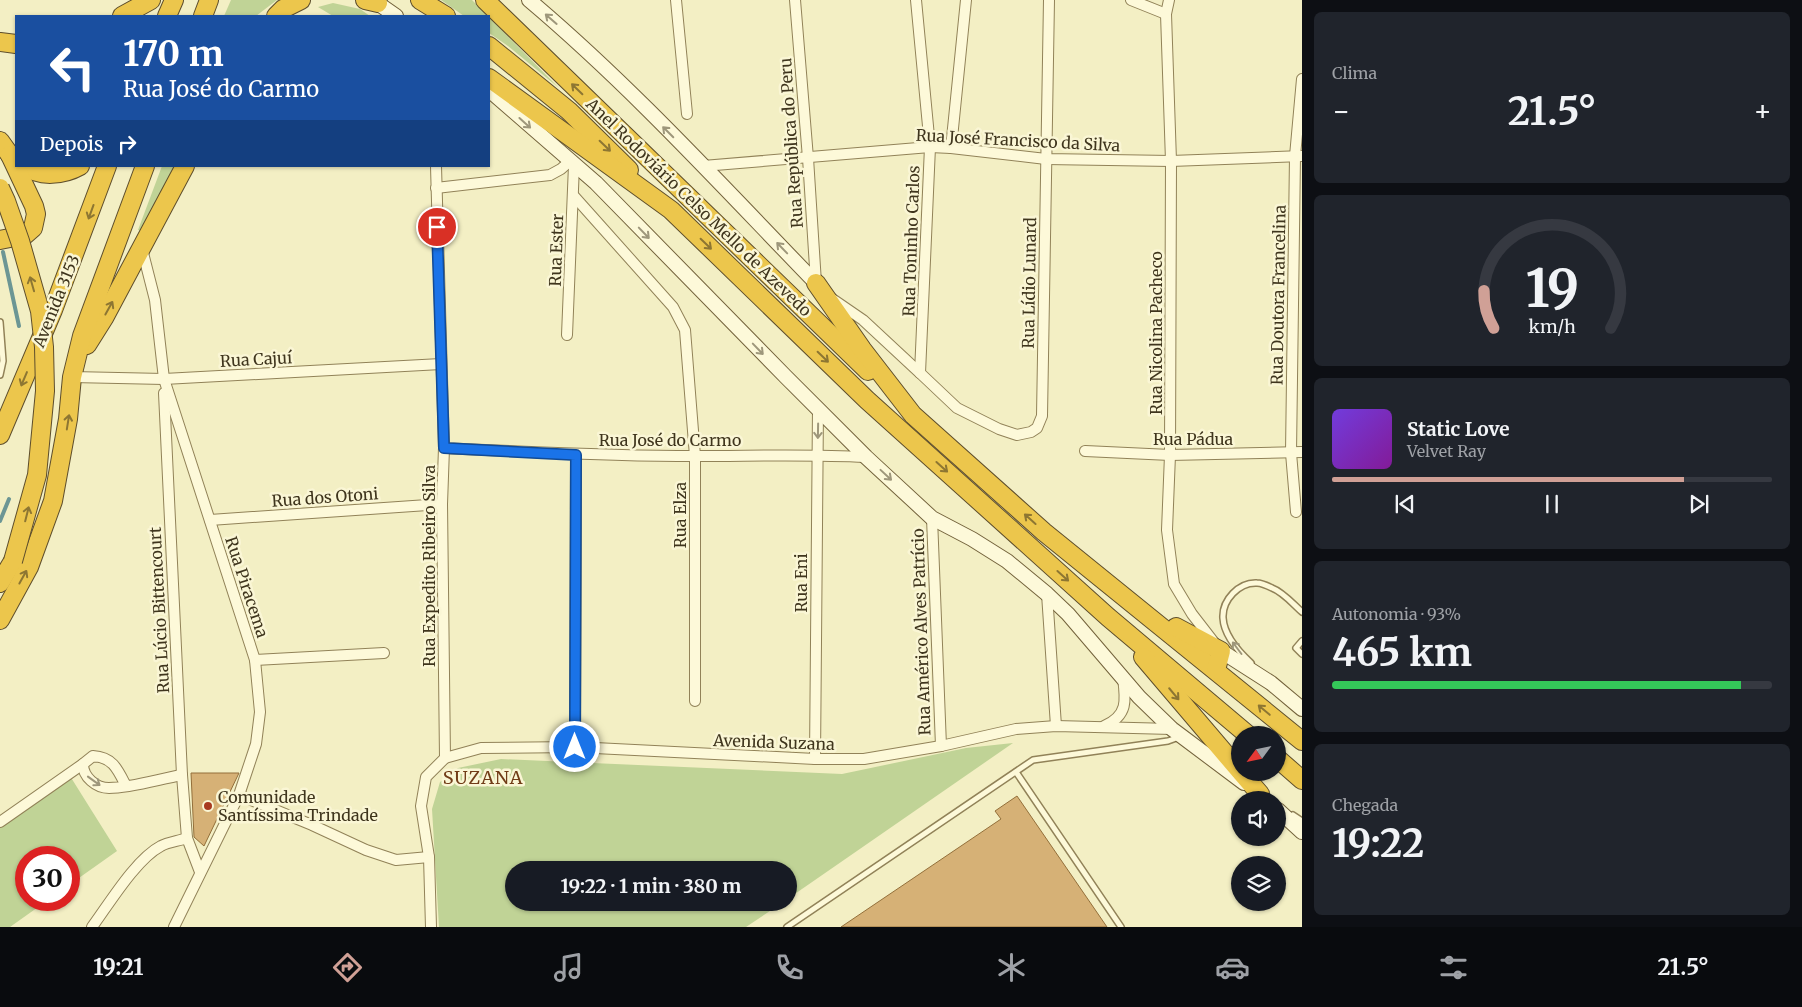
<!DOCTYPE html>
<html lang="pt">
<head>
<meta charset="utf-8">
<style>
  :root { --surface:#171b24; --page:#20242c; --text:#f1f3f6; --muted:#9ea1a6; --line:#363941; --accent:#d0a096 }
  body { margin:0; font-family:Merriweather,serif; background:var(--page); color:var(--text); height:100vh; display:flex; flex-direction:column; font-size:19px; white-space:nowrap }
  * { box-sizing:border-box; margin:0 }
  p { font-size:16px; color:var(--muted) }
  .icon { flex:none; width:28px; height:28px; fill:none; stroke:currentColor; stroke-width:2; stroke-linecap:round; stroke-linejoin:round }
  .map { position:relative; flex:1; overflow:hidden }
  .details { display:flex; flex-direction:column; gap:12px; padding:12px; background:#0d0f14; width:500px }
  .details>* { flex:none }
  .top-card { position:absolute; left:15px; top:15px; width:475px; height:152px; border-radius:0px; box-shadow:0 1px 4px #0004; background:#1a4fa0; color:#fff; overflow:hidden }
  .needle { width:32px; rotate:237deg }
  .fabs { position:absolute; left:1231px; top:726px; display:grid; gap:10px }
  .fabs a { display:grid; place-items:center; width:55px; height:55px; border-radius:50%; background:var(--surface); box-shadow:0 1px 4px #0004; font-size:25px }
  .speed { position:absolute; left:15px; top:846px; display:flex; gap:10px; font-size:25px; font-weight:700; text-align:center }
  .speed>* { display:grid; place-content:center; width:65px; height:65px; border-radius:50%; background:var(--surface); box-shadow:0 1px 4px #0004; line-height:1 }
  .speed .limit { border:8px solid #d22; background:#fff; color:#111 }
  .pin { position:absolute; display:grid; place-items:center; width:42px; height:42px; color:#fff; margin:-21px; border:2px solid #fff; border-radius:50%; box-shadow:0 1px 5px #0007 }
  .me { position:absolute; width:55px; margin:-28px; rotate:0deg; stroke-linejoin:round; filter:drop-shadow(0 0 4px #0008) }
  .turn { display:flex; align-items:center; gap:18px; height:105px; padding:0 25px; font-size:22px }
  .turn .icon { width:65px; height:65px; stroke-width:2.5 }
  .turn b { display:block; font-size:35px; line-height:42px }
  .then { display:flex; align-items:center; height:48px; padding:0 25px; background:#0003; gap:10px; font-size:19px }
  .big { font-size:38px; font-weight:700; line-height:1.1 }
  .details .widget { flex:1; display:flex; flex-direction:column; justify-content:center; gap:8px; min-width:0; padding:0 18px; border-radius:8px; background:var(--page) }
  .details .dial { align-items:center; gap:0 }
  .dial svg { height:130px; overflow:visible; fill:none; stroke:var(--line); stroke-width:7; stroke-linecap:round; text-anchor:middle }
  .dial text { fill:var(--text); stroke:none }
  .song { display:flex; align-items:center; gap:15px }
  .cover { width:60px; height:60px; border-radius:8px; background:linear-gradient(135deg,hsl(260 70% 55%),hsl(290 70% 35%)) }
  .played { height:5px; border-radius:2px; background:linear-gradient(90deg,var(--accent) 80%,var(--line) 80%) }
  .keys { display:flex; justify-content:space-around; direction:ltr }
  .heat { display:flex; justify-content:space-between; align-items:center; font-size:28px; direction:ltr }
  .charge { height:8px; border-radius:4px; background:linear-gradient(90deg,#34c759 93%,var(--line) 0) }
  .trip { position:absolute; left:505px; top:861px; width:292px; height:50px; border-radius:25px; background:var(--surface); box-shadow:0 1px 4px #0004; font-weight:700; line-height:50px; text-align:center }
  .tab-bar { display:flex; height:80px; justify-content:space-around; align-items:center; background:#090b0e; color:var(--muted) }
  .tab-bar .icon { width:35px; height:35px }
  .tab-bar .selected { color:var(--accent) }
  .tab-bar b { font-size:22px; color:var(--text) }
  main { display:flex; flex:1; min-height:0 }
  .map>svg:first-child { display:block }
  .green { fill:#c0d396 }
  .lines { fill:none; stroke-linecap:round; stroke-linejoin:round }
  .stream { stroke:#6c9694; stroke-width:4 }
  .building { fill:#d6b176; stroke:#936f3a }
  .lane-casing { stroke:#918258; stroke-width:8 }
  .street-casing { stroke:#918258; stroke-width:12 }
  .secondary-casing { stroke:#73623b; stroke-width:16 }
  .highway-casing { stroke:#5e4e2c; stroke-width:20 }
  .lane { stroke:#fdf9d9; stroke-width:5 }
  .street { stroke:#fdf9d9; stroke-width:10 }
  .secondary { stroke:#fdf9d9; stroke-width:14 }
  .highway { stroke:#ecc64c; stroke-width:18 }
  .highway-bridge-casing { stroke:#5e4e2c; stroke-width:20; stroke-linecap:butt }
  .highway-bridge { stroke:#ecc64c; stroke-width:18 }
  .oneway { stroke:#9e977b }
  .oneway2 { stroke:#8d7632 }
  .route-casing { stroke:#114b97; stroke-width:12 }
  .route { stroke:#1a73e8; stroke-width:9 }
  .poi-dot { fill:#a83a20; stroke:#faf6d5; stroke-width:2 }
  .labels { text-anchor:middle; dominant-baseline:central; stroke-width:5; stroke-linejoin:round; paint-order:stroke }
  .street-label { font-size:16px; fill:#3f351d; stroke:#faf6d5 }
  .poi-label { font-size:16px; fill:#3f351d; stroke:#faf6d5; text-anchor:start }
  .neighbourhood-label { font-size:18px; letter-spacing:1px; fill:#713c17; stroke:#faf6d5 }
</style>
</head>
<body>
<main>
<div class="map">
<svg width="1302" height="927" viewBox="0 0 1302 927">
  <rect width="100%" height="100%" fill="#f3efc4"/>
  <!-- green -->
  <g class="green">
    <polygon points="231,0 277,0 256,16 224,16"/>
    <polygon points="441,0 472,0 559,88 508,46 489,33 489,16 464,16"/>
    <polygon points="333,3 360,9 370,16 333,16 318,7"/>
    <polygon points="162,166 177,166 142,231 138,230"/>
    <polygon points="1013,743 789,898 789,870 514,870 514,902 782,903 746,927 439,927 432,809 440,782 458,768 501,759 842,774 966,748"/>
    <polygon points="70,776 117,851 69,885 69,858 26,858 26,900 48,900 10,927 0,927 0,827"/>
  </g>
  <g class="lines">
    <!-- stream -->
    <g class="stream">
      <polyline points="3,252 19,326"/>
      <polyline points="0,521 9,499"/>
    </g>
  </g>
  <!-- building -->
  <g class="building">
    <polygon points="191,773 239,773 204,846 194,837"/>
    <polygon points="1017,796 1107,927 841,927 1001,819 995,811"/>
  </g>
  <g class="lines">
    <defs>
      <g id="lane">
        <polyline points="0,322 3,361 0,375"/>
        <polyline points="1302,641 1296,648 1302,654"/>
        <path d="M1251,663C1239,652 1224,636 1223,618C1222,600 1239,582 1257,583C1261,583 1268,586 1272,588C1283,592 1293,604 1302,612"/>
        <polyline points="1016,772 1121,927"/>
        <polyline points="1293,815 1302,821"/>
        <polyline points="787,927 1033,760 1168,741 1179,737"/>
      </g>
      <g id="street">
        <polyline points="676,0 687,114"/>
        <polyline points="795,0 808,158 816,283"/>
        <polyline points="916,0 930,147 920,373 957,408 999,429 1017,435 1031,432 1037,428 1042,416 1049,0"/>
        <polyline points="1131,0 1166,14"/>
        <polyline points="1169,0 1166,14 1171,161 1170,455 1167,530 1174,584 1192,614 1216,645"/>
        <polyline points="951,148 966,0"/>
        <polyline points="703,166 930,147 951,148 1046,159 1171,161 1302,156"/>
        <polyline points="436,188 550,175 561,169 570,161"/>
        <polyline points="573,195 673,307 685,330 695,456 695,701"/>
        <polyline points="142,249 155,300 164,379 255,660 260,712 256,744 239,795 174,927"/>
        <polyline points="831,298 863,320 920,373"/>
        <polyline points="567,335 574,165"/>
        <polyline points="72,377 164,379 441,364"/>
        <polyline points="164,393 182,775 187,838 200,872"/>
        <path d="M444,448C528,452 611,456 695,456C752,456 809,454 866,457"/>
        <polyline points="1085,451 1170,455 1302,452"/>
        <polyline points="1296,512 1291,453 1295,156 1302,79"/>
        <polyline points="932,518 941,746"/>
        <polyline points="210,520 442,504"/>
        <polyline points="1047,594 1056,726"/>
        <polyline points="255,660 384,653"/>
        <path d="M1104,726C1128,716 1126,700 1123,678"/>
        <polyline points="575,747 576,455"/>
        <polyline points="445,758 481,748 575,747 815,759 864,759 941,746 1016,729 1056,726 1172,729"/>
        <polyline points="815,759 818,408"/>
        <path d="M126,786C118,770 113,757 93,756L83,764C83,777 96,788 109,788C132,788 159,779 182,775"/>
        <polyline points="239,795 312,825 366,850 396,860 429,857"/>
        <polyline points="0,822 83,764"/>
        <path d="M92,927C109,904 136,859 161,846C168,842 179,841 187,838"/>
        <polyline points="431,927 429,857 421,806 426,777 445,758 442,504 444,448 436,166"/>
      </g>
      <g id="secondary">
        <polyline points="373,0 396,16"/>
        <path d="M529,0C631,86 723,187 816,283"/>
        <polyline points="489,90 596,183 785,376 866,457 932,518 972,539 1007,561 1047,594 1068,614 1139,697 1172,729 1244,783"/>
        <polyline points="1221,651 1271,683 1302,709"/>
        <polyline points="1278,810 1302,832"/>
      </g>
      <g id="highway">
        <polyline points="365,0 378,3"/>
        <polyline points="420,0 446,16"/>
        <polyline points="485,0 868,371"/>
        <polyline points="122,16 151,0"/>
        <polyline points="167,16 174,0"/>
        <polyline points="203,16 209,0"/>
        <polyline points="276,16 283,9 301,0"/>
        <polyline points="0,42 16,44"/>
        <polyline points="489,46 569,111 629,170"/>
        <polyline points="489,78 671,210 867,400 1108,617 1248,735"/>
        <polyline points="0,141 10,155 16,159"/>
        <path d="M25,166C40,178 64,175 80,166"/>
        <polyline points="0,240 25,235 33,228 36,214 34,206 10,155"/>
        <polyline points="816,283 862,349 913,415 1044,532 1302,741"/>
        <polyline points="87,345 104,318 185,166"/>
        <polyline points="0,435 53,310 107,166"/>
        <polyline points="0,583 13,561"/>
        <polyline points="0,620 29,567 53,501 68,419 72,377 82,336 145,166"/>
        <polyline points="1176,627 1221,651 1216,670"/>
        <polyline points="1143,657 1240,771"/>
        <polyline points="1278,759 1302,780"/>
        <polyline points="1241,772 1260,794"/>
      </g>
    </defs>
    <!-- lane casing -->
    <use href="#lane" class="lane-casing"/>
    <!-- street casing -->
    <use href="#street" class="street-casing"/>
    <!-- secondary casing -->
    <use href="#secondary" class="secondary-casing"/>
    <!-- highway casing -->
    <use href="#highway" class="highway-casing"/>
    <!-- lane -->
    <use href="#lane" class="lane"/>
    <!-- street -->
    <use href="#street" class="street"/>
    <!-- secondary -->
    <use href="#secondary" class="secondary"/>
    <!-- highway -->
    <use href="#highway" class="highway"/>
    <defs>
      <polyline id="highway-bridge" points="0,188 6,201 20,241 40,311 44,347 45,391 37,475 13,561"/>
    </defs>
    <!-- highway-bridge casing -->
    <use href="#highway-bridge" class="highway-bridge-casing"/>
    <!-- highway-bridge -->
    <use href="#highway-bridge" class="highway-bridge"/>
  </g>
  <!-- one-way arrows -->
  <defs><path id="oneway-shaft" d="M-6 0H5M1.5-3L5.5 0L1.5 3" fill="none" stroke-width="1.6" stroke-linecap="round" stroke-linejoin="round" transform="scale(1.25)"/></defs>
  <g class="oneway">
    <use href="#oneway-shaft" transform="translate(551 19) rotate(-139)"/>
    <use href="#oneway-shaft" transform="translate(525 123) rotate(42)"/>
    <use href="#oneway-shaft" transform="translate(668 132) rotate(-135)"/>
    <use href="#oneway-shaft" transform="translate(644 233) rotate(46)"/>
    <use href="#oneway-shaft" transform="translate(782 248) rotate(-134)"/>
    <use href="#oneway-shaft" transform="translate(758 349) rotate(46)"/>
    <use href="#oneway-shaft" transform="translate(818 431) rotate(91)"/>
    <use href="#oneway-shaft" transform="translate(886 475) rotate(43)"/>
    <use href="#oneway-shaft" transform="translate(1237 648) rotate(-127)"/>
    <use href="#oneway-shaft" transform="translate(94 781) rotate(36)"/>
  </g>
  <g class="oneway2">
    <use href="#oneway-shaft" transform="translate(577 89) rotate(-136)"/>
    <use href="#oneway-shaft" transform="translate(605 146) rotate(44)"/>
    <use href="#oneway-shaft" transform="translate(91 212) rotate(110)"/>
    <use href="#oneway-shaft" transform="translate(706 244) rotate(44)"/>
    <use href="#oneway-shaft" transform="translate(32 284) rotate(-106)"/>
    <use href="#oneway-shaft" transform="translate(109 308) rotate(-61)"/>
    <use href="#oneway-shaft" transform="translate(823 357) rotate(44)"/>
    <use href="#oneway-shaft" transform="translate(24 379) rotate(113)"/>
    <use href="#oneway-shaft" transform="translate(68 422) rotate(-81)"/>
    <use href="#oneway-shaft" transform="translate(942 467) rotate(42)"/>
    <use href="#oneway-shaft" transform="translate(27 514) rotate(-76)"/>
    <use href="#oneway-shaft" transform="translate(1030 519) rotate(-138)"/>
    <use href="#oneway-shaft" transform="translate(1063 576) rotate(42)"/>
    <use href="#oneway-shaft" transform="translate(23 577) rotate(-61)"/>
    <use href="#oneway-shaft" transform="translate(1174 694) rotate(50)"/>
    <use href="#oneway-shaft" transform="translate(1264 710) rotate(-140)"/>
  </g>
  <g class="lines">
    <defs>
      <polyline id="route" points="437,227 444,448 576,455 575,747"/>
    </defs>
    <!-- route casing -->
    <use href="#route" class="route-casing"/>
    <!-- route -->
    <use href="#route" class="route"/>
  </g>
  <!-- markers -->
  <circle class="poi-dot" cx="208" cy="806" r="5"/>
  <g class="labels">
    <!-- street labels -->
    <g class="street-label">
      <text transform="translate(1018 140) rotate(3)">Rua José Francisco da Silva</text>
      <text transform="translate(791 143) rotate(-94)">Rua República do Peru</text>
      <text transform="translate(699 207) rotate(44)">Anel Rodoviário Celso Mello de Azevedo</text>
      <text transform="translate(911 241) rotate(-88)">Rua Toninho Carlos</text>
      <text transform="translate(556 250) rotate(-88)">Rua Ester</text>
      <text transform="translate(1029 283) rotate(-89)">Rua Lídio Lunard</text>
      <text transform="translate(1278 295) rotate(-89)">Rua Doutora Francelina</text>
      <text transform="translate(56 301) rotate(-68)">Avenida 3153</text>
      <text transform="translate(1156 333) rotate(-90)">Rua Nicolina Pacheco</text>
      <text transform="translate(256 359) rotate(-3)">Rua Cajuí</text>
      <text x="1193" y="439">Rua Pádua</text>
      <text x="670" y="440">Rua José do Carmo</text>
      <text transform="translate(325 497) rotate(-4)">Rua dos Otoni</text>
      <text transform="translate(680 515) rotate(-90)">Rua Elza</text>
      <text transform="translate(429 566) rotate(-90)">Rua Expedito Ribeiro Silva</text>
      <text transform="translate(801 583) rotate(-90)">Rua Eni</text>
      <text transform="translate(247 587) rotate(72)">Rua Piracema</text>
      <text transform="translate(159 610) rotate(-93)">Rua Lúcio Bittencourt</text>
      <text transform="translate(921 632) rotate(-92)">Rua Américo Alves Patrício</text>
      <text transform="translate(774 742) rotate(2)">Avenida Suzana</text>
    </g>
    <!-- poi labels -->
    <g class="poi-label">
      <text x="218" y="797">Comunidade<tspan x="218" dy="18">Santíssima Trindade</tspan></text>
    </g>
    <!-- neighbourhood labels -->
    <g class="neighbourhood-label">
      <text x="483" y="777">SUZANA</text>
    </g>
  </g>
</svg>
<div class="fabs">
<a><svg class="needle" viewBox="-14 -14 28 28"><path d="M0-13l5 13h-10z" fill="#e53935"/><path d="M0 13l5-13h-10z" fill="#9ea1a6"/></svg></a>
<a><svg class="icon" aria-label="sound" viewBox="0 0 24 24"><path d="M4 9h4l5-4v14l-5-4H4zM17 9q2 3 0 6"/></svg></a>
<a><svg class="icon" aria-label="layers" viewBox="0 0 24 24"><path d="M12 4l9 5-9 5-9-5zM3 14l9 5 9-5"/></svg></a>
</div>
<div class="speed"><div class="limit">30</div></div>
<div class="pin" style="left:437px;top:227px;background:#d93025"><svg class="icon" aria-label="arrive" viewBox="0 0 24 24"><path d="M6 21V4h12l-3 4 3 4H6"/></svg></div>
<svg class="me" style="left:575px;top:747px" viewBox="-20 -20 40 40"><circle r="17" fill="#1a73e8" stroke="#fff" stroke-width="3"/><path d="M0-11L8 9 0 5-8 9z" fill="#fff"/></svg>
<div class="trip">19:22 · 1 min · 380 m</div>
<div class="top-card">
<div class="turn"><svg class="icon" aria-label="left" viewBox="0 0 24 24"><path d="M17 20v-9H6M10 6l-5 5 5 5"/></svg><div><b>170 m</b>Rua José do Carmo</div></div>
<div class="then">Depois<svg class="icon" aria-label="right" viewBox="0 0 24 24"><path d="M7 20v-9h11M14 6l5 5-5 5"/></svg></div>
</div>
</div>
<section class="details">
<div class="widget"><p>Clima</p>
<div class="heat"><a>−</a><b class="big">21.5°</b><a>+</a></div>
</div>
<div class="widget dial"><svg viewBox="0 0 100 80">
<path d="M14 69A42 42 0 1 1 86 69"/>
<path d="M14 69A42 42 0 0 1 8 46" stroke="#d0a096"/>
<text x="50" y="56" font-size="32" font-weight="700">19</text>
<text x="50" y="72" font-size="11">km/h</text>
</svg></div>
<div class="widget">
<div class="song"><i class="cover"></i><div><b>Static Love</b><p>Velvet Ray</p></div></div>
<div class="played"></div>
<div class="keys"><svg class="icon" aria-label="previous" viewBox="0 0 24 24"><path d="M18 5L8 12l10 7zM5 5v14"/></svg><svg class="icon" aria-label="pause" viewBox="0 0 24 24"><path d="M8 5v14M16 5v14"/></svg><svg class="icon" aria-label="next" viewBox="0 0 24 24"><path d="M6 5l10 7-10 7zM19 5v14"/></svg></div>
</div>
<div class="widget"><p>Autonomia · 93%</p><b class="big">465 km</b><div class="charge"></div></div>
<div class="widget"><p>Chegada</p><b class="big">19:22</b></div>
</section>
</main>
<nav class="tab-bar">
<b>19:21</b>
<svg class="icon selected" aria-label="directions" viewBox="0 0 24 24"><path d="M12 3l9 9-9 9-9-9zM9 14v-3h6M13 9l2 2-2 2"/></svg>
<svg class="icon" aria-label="music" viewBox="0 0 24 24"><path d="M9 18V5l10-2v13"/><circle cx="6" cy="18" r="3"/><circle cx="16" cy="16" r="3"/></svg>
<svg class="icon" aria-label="phone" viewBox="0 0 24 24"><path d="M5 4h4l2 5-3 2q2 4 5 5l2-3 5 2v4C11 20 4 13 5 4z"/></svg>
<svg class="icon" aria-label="climate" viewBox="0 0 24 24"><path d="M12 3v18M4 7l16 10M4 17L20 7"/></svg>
<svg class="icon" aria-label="car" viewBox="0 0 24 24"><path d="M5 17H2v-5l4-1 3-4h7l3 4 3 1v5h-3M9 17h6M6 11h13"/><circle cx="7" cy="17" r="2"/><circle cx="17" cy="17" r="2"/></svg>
<svg class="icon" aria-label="filters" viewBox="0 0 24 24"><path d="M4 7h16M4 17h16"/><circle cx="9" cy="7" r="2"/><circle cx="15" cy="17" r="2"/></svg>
<b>21.5°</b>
</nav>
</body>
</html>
